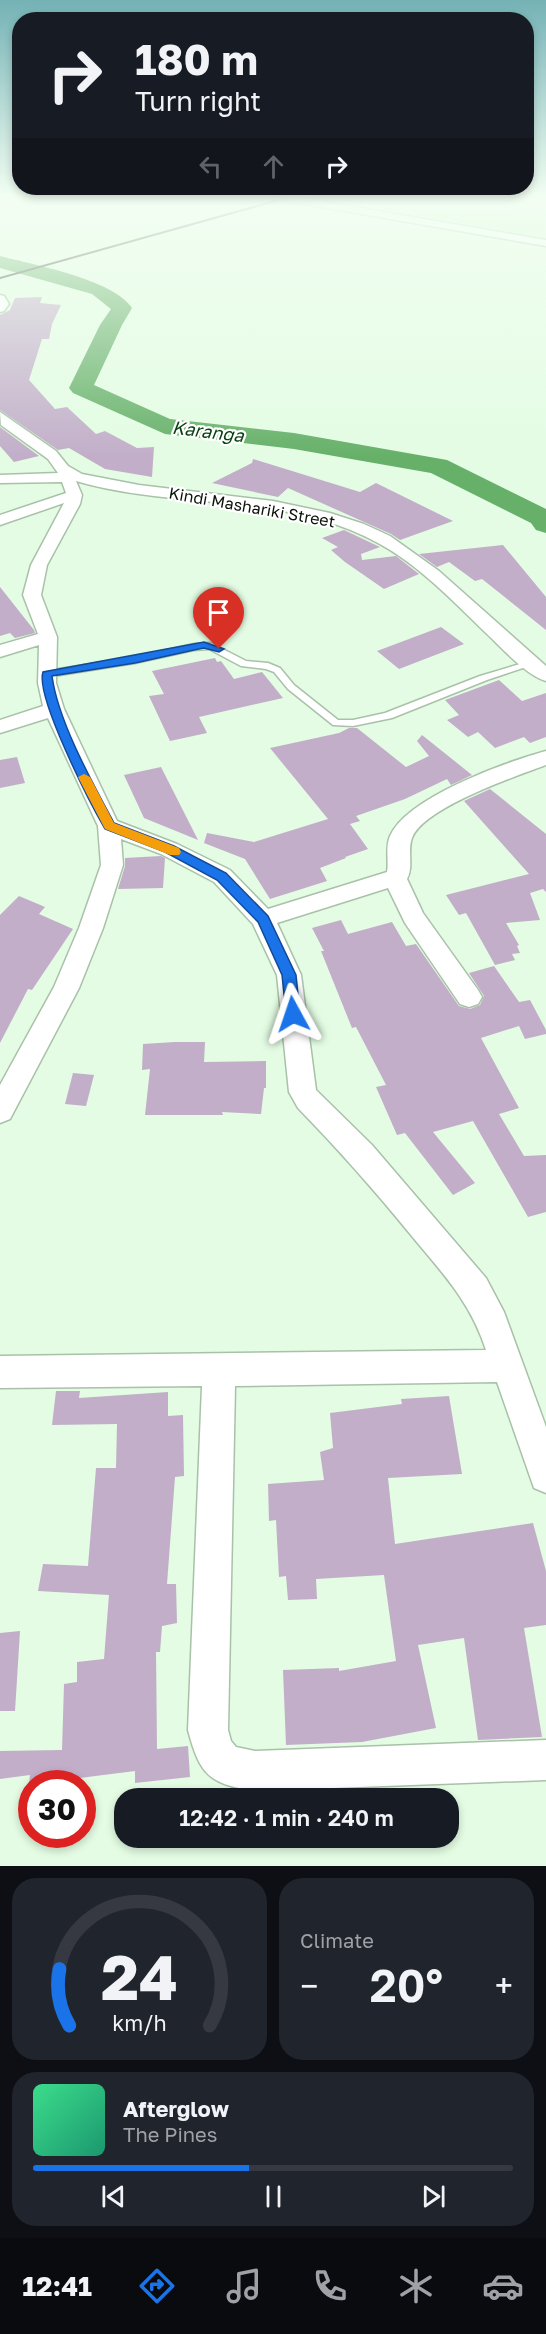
<!DOCTYPE html>
<html lang="en">
<head>
<meta charset="utf-8">
<style>
  :root { --surface:#171b24; --page:#20242c; --text:#f1f3f6; --muted:#9ea1a6; --line:#363941; --accent:#1a73e8 }
  body { margin:0; font-family:"Golos Text",sans-serif; background:var(--page); color:var(--text); height:100vh; display:flex; flex-direction:column; font-size:22px; white-space:nowrap }
  * { box-sizing:border-box; margin:0 }
  p { font-size:20px; color:var(--muted) }
  .icon { flex:none; width:33px; height:33px; fill:none; stroke:currentColor; stroke-width:2; stroke-linecap:round; stroke-linejoin:round }
  .map { position:relative; height:1866px; overflow:hidden }
  .details { display:flex; flex-direction:column; gap:12px; padding:12px; background:#0d0f14; flex:1 }
  .details>* { flex:none }
  .banner { position:absolute; left:12px; top:12px; width:522px; height:183px; border-radius:24px; box-shadow:0 3px 9px #0003; background:#171b24; color:var(--text); overflow:hidden }
  .speed { position:absolute; left:18px; top:1770px; display:flex; gap:12px; font-size:30px; font-weight:700; text-align:center }
  .speed>* { display:grid; place-content:center; width:78px; height:78px; border-radius:50%; background:var(--surface); box-shadow:0 3px 9px #0003; line-height:1 }
  .speed .limit { border:9px solid #d22; background:#fff; color:#111 }
  .pin { position:absolute; display:grid; place-items:center; width:51px; height:51px; color:#fff; margin:-62px -26px; border-radius:50% 50% 50% 0; rotate:-45deg; box-shadow:0 0 6px #0007 }
  .pin .icon { rotate:45deg }
  .me { position:absolute; width:66px; margin:-33px; rotate:355deg; stroke-linejoin:round; filter:drop-shadow(0 0 4px #0008) }
  .turn { display:flex; align-items:center; gap:21px; height:126px; padding:0 24px; font-size:27px }
  .turn .icon { width:78px; height:78px; stroke-width:2.5 }
  .turn b { display:block; font-size:42px; line-height:51px }
  .lanes { display:flex; align-items:center; height:57px; padding:0 24px; background:#0003; justify-content:center; gap:30px; direction:ltr }
  .lanes .off { opacity:.35 }
  .big { font-size:45px; font-weight:600; line-height:1.1 }
  .details .card { flex:1; display:flex; flex-direction:column; justify-content:center; gap:9px; min-width:0; padding:0 21px; border-radius:24px; background:var(--page) }
  .details .dial { align-items:center; gap:0 }
  .dial svg { height:156px; overflow:visible; fill:none; stroke:var(--line); stroke-width:7; stroke-linecap:round; text-anchor:middle }
  .dial text { fill:var(--text); stroke:none }
  .song { display:flex; align-items:center; gap:18px }
  .cover { width:72px; height:72px; border-radius:9px; background:linear-gradient(135deg,hsl(150 70% 55%),hsl(160 70% 35%)) }
  .played { height:6px; border-radius:3px; background:linear-gradient(90deg,var(--accent) 45%,var(--line) 45%) }
  .keys { display:flex; justify-content:space-around; direction:ltr }
  .heat { display:flex; justify-content:space-between; align-items:center; font-size:33px; direction:ltr }
  .details .tiles { flex:1; display:grid; gap:12px; grid-template-columns:1fr 1fr }
  .card:last-child { grid-column:span 2 }
  .trip { position:absolute; left:114px; top:1788px; width:345px; height:60px; border-radius:24px; background:var(--surface); box-shadow:0 3px 9px #0003; font-weight:600; line-height:60px; text-align:center }
  .tab-bar { display:flex; height:96px; justify-content:space-around; align-items:center; background:#090b0e; color:var(--muted) }
  .tab-bar .icon { width:42px; height:42px }
  .tab-bar .on { color:var(--accent) }
  .tab-bar b { font-size:27px; color:var(--text) }
  .map>svg:first-child { display:block }
  .built { fill:#d2f1d1 }
  .lines { fill:none; stroke-linecap:round; stroke-linejoin:round }
  .river { fill:#66b069; fill-rule:evenodd }
  .building { fill:#c2aec9 }
  .service-casing { stroke:#a9c1a9; stroke-width:3 }
  .minor-casing { stroke:#a9c1a9; stroke-width:3 }
  .service { fill:#fff; fill-rule:evenodd }
  .minor { fill:#fff; fill-rule:evenodd }
  .rail { stroke:#3c483c; stroke-width:2 }
  .route { fill:#1a73e8; stroke:#114b97; stroke-width:1.5 }
  .slow { fill:#f59e0b }
  .labels { text-anchor:middle; dominant-baseline:central; stroke-width:4.5; stroke-linejoin:round; paint-order:stroke }
  .far-street-label { font-size:16px; fill:#0a120a; stroke:#fff }
  .far-water-label { font-size:18px; font-style:italic; fill:#083f10; stroke:#fff }
</style>
</head>
<body>
<div class="map">
<svg width="546" height="1866" viewBox="0 0 546 1866">
  <rect width="100%" height="100%" fill="#e3fce3"/>
  <!-- built -->
  <polygon class="built" points="304,196 546,196 546,238"/>
  <g class="lines">
    <!-- river -->
    <path class="river" d="M0,256C34,265 113,279 132,308L122,325L94,385L170,419L294,433L447,460L546,509V533L536,530L531,523L431,473L294,449L165,434L73,393L69,388L100,325L111,309L92,294L0,268Z"/>
  </g>
  <!-- building -->
  <g class="building">
    <polygon points="42,297 40,303 61,305 52,324 49,339 42,339 29,380 55,409 67,407 96,434 105,431 137,448 154,447 152,477 105,469 69,448 58,450 0,410 0,315 10,310 15,298"/>
    <polygon points="0,427 39,456 14,462 0,446"/>
    <polygon points="253,459 360,492 376,483 453,521 400,540 391,534 288,488 278,497 212,483 252,463"/>
    <polygon points="344,530 380,547 361,554 362,560 396,556 419,574 384,589 345,562 331,550 338,547 322,538"/>
    <polygon points="503,545 546,597 546,630 482,579 475,581 449,562 437,567 419,554"/>
    <polygon points="0,587 34,630 35,633 15,638 10,633 0,636"/>
    <polygon points="441,627 464,644 399,669 377,651"/>
    <polygon points="215,658 217,662 221,661 234,679 262,672 283,698 199,717 207,733 170,741 149,696 164,694 152,671"/>
    <polygon points="499,680 522,701 546,693 546,737 530,743 524,737 495,748 478,732 468,737 447,720 459,715 445,700"/>
    <polygon points="349,728 357,728 406,767 429,756 417,741 422,735 472,775 451,785 447,779 405,799 356,816 360,821 350,824 368,849 345,857 346,858 320,868 327,881 270,899 245,859 204,843 207,833 254,842 328,819 270,748 339,733"/>
    <polygon points="17,757 25,783 0,788 0,760"/>
    <polygon points="161,767 198,840 144,818 124,775"/>
    <polygon points="490,789 546,834 546,892 543,889 530,893 540,920 506,923 519,945 517,946 520,953 512,954 515,960 495,965 466,913 459,915 446,895 529,874 464,801"/>
    <polygon points="161,856 165,858 163,888 118,889 125,866 125,858"/>
    <polygon points="19,896 45,907 39,914 73,929 32,990 28,989 0,1043 0,915"/>
    <polygon points="341,920 348,934 392,922 406,946 416,944 459,1006 470,1009 480,1005 484,996 469,973 494,966 519,1002 530,1000 546,1030 546,1034 525,1039 519,1026 481,1038 519,1108 499,1114 524,1156 546,1155 546,1212 528,1217 473,1121 433,1132 475,1183 453,1195 405,1133 397,1135 376,1087 386,1085 356,1027 352,1028 321,951 324,951 312,928"/>
    <polygon points="175,1042 205,1042 204,1062 266,1061 266,1088 264,1088 261,1114 222,1112 223,1115 145,1115 150,1069 142,1070 143,1044"/>
    <polygon points="73,1073 94,1075 86,1106 65,1104"/>
    <polygon points="56,1391 80,1391 79,1398 168,1392 168,1416 183,1415 184,1476 175,1477 167,1584 176,1584 177,1623 162,1626 160,1652 156,1652 157,1749 188,1746 190,1777 135,1783 135,1771 64,1780 63,1784 29,1784 30,1775 0,1779 0,1751 62,1750 64,1684 77,1682 77,1662 104,1659 109,1595 38,1591 43,1564 88,1566 96,1468 116,1468 117,1424 52,1425"/>
    <polygon points="449,1396 462,1474 388,1478 395,1544 533,1523 546,1571 546,1625 524,1628 542,1737 478,1740 464,1638 418,1645 436,1728 362,1742 286,1745 283,1670 339,1668 339,1671 396,1661 384,1575 316,1579 317,1599 288,1600 286,1576 279,1577 276,1520 269,1521 268,1484 324,1480 320,1452 333,1448 330,1413 402,1404 401,1399"/>
    <polygon points="20,1631 15,1711 0,1711 0,1633"/>
  </g>
  <g class="lines">
    <defs>
      <polygon id="service" points="211,643 246,661 268,663 280,668 294,685 338,720 353,720 385,713 480,676 530,661 535,664 487,680 392,718 353,726 333,725 288,689 274,672 266,669 241,666 209,649 194,650 135,663 47,677 42,674 47,671 135,657 194,644"/>
      <g id="minor">
        <polygon points="270,196 291,196 546,240 546,246 275,199"/>
        <polygon points="0,295 4,296 9,304 4,311 0,312"/>
        <path d="M0,412L56,451L68,466L82,474L139,485L273,501L330,513L364,524L390,536L439,571L546,666V681C527,676 501,647 486,633C453,601 419,565 378,543C286,492 175,510 76,481L82,495L80,504L47,565L41,595L57,637L56,683L64,709L117,821L177,844L230,870L268,909L387,872C389,861 385,847 390,836C407,797 506,762 546,751V765C516,776 423,808 412,838C407,851 414,866 407,879L423,913L478,990L482,997L478,1004L469,1007L460,1004L405,923L388,888L277,923L301,975L316,1090L372,1145L486,1278L504,1312L546,1427V1493L534,1488L497,1382L235,1386L228,1730L231,1741L236,1747L255,1751L546,1740V1780L255,1791C209,1784 200,1775 188,1730L202,1386L0,1388V1356L486,1350C470,1301 443,1274 411,1235C375,1191 338,1149 298,1108L289,1092L277,975L253,924L214,882L161,854L121,839L123,865L103,928L79,988L10,1119L0,1123V1085L54,987L79,928L101,865L98,826L48,718L0,733V720L43,706L38,683L39,645L0,657V645L38,634L23,595L31,565L64,503L0,525V515L66,493L62,482L0,483V475L58,473L48,459L1,425Z"/>
      </g>
    </defs>
    <!-- service casing -->
    <use href="#service" class="service-casing"/>
    <!-- minor casing -->
    <use href="#minor" class="minor-casing"/>
    <!-- service -->
    <use href="#service" class="service"/>
    <!-- minor -->
    <use href="#minor" class="minor"/>
    <!-- rail -->
    <polyline class="rail" points="0,278 293,196"/>
  </g>
  <!-- sky -->
  <linearGradient id="sky" x2="0" y2="1"><stop stop-color="#74b2b5"/><stop offset="0.43" stop-color="#f2fef2"/><stop offset="1" stop-color="#f2fef2" stop-opacity="0"/></linearGradient>
  <rect width="546" height="457" fill="url(#sky)"/>
  <!-- route -->
  <path class="route" d="M204,642L224,649L219,652L204,648L194,650L135,663L52,676C58,721 92,782 114,823L174,846L226,873L268,916L296,975L300,1014L298,1018H288L286,1014L282,975L258,922L217,880L165,852L105,829C90,803 35,696 43,672Z"/>
  <!-- slow -->
  <polygon class="slow" points="84,774 90,777 114,823 179,848 181,852 179,855 170,855 105,829 78,777"/>
  <g class="labels">
    <!-- far-street labels -->
    <g class="far-street-label">
      <text transform="translate(252 507) rotate(10)">Kindi Mashariki Street</text>
    </g>
    <!-- far-water labels -->
    <g class="far-water-label">
      <text transform="translate(208 431) rotate(7)">Karanga</text>
    </g>
  </g>
</svg>
<div class="speed"><div class="limit">30</div></div>
<div class="pin" style="left:219px;top:649px;background:#d93025"><svg class="icon" aria-label="arrive" viewBox="0 0 24 24"><path d="M6 21V4h12l-3 4 3 4H6"/></svg></div>
<svg class="me" style="left:293px;top:1014px" viewBox="-20 -20 40 40"><path d="M0-17L14 15 0 8-14 15z" fill="#1a73e8" stroke="#fff" stroke-width="4"/></svg>
<div class="trip">12:42 · 1 min · 240 m</div>
<div class="banner">
<div class="turn"><svg class="icon" aria-label="right" viewBox="0 0 24 24"><path d="M7 20v-9h11M14 6l5 5-5 5"/></svg><div><b>180 m</b>Turn right</div></div>
<div class="lanes"><svg class="icon off" aria-label="left" viewBox="0 0 24 24"><path d="M17 20v-9H6M10 6l-5 5 5 5"/></svg><svg class="icon off" aria-label="ahead" viewBox="0 0 24 24"><path d="M12 20V5M6 11l6-6 6 6"/></svg><svg class="icon" aria-label="right" viewBox="0 0 24 24"><path d="M7 20v-9h11M14 6l5 5-5 5"/></svg></div>
</div>
</div>
<section class="details">
<div class="tiles">
<div class="card dial"><svg viewBox="0 0 100 80">
<path d="M14 69A42 42 0 1 1 86 69"/>
<path d="M14 69A42 42 0 0 1 9 40" stroke="#1a73e8"/>
<text x="50" y="56" font-size="32" font-weight="700">24</text>
<text x="50" y="72" font-size="11">km/h</text>
</svg></div>
<div class="card"><p>Climate</p>
<div class="heat"><a>−</a><b class="big">20°</b><a>+</a></div>
</div>
<div class="card">
<div class="song"><i class="cover"></i><div><b>Afterglow</b><p>The Pines</p></div></div>
<div class="played"></div>
<div class="keys"><svg class="icon" aria-label="previous" viewBox="0 0 24 24"><path d="M18 5L8 12l10 7zM5 5v14"/></svg><svg class="icon" aria-label="pause" viewBox="0 0 24 24"><path d="M8 5v14M16 5v14"/></svg><svg class="icon" aria-label="next" viewBox="0 0 24 24"><path d="M6 5l10 7-10 7zM19 5v14"/></svg></div>
</div>
</div>
</section>
<nav class="tab-bar">
<b>12:41</b>
<svg class="icon on" aria-label="directions" viewBox="0 0 24 24"><path d="M12 3l9 9-9 9-9-9zM9 14v-3h6M13 9l2 2-2 2"/></svg>
<svg class="icon" aria-label="music" viewBox="0 0 24 24"><path d="M9 18V5l10-2v13"/><circle cx="6" cy="18" r="3"/><circle cx="16" cy="16" r="3"/></svg>
<svg class="icon" aria-label="phone" viewBox="0 0 24 24"><path d="M5 4h4l2 5-3 2q2 4 5 5l2-3 5 2v4C11 20 4 13 5 4z"/></svg>
<svg class="icon" aria-label="climate" viewBox="0 0 24 24"><path d="M12 3v18M4 7l16 10M4 17L20 7"/></svg>
<svg class="icon" aria-label="car" viewBox="0 0 24 24"><path d="M5 17H2v-5l4-1 3-4h7l3 4 3 1v5h-3M9 17h6M6 11h13"/><circle cx="7" cy="17" r="2"/><circle cx="17" cy="17" r="2"/></svg>
</nav>
</body>
</html>
